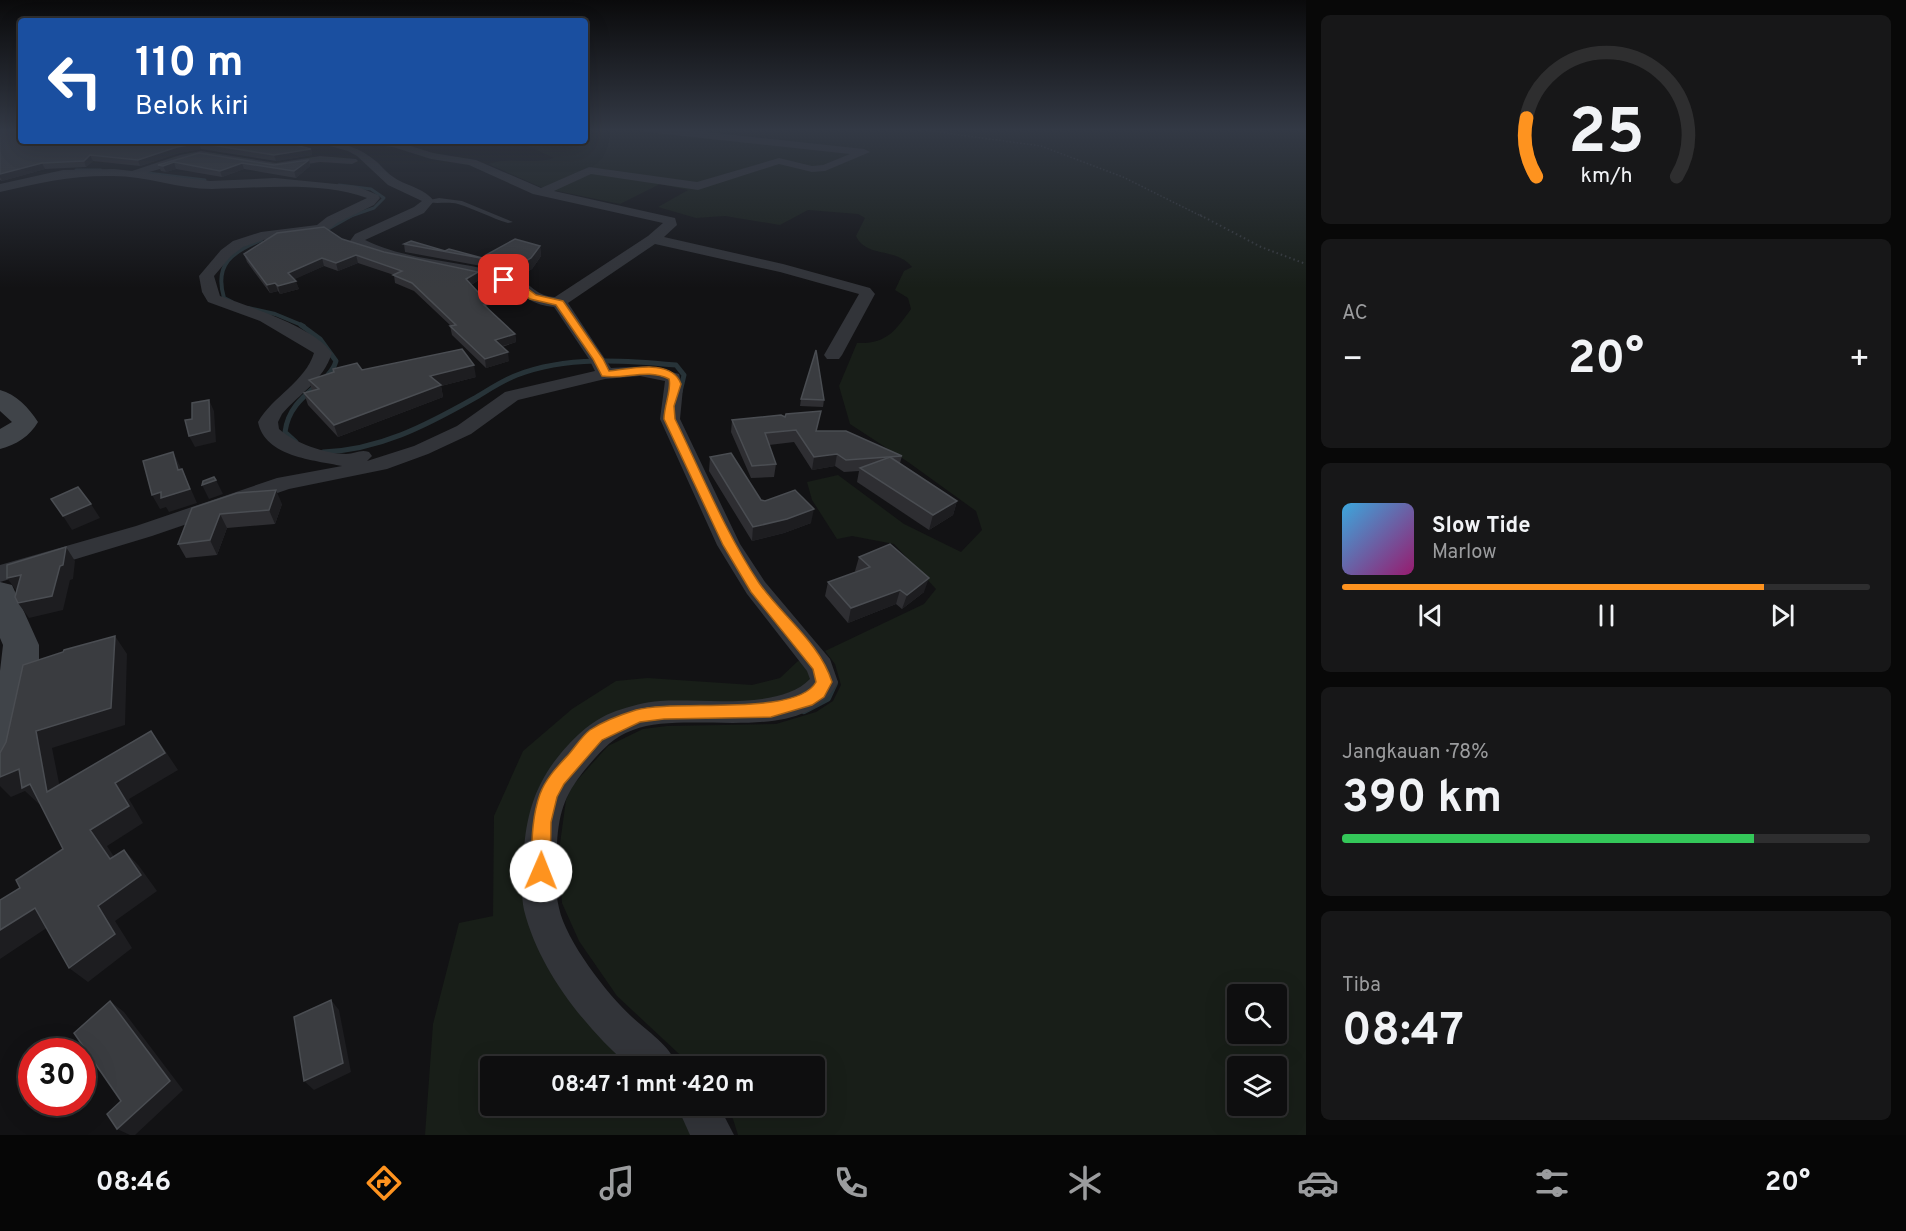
<!DOCTYPE html>
<html lang="id">
<head>
<meta charset="utf-8">
<style>
  :root { --surface:#0e0e0f; --page:#171718; --text:#f1f3f6; --muted:#9b9c9e; --line:#2e2e2f; --accent:#fe931f }
  body { margin:0; font-family:Overpass,sans-serif; background:var(--page); color:var(--text); height:100vh; display:flex; flex-direction:column; font-size:22px; white-space:nowrap }
  * { box-sizing:border-box; margin:0 }
  p { font-size:20px; color:var(--muted) }
  .icon { flex:none; width:33px; height:33px; fill:none; stroke:currentColor; stroke-width:2; stroke-linecap:round; stroke-linejoin:round }
  .map { position:relative; flex:1; overflow:hidden }
  .panel { display:flex; flex-direction:column; gap:15px; padding:15px; background:#080808; width:600px }
  .panel>* { flex:none }
  .banner { position:absolute; left:18px; top:18px; width:570px; height:126px; border-radius:6px; box-shadow:0 6px 24px #0002,0 0 0 2px var(--line); background:#1a4fa0; color:#fff; overflow:hidden }
  .fabs { position:absolute; left:1227px; top:984px; display:grid; gap:12px }
  .fabs a { display:grid; place-items:center; width:60px; height:60px; border-radius:6px; background:var(--surface); box-shadow:0 6px 24px #0002,0 0 0 2px var(--line); font-size:30px }
  .speed { position:absolute; left:18px; top:1038px; display:flex; gap:12px; font-size:30px; font-weight:700; text-align:center }
  .speed>* { display:grid; place-content:center; width:78px; height:78px; border-radius:50%; background:var(--surface); box-shadow:0 6px 24px #0002,0 0 0 2px var(--line); line-height:1 }
  .speed .limit { border:9px solid #d22; background:#fff; color:#111 }
  .pin { position:absolute; display:grid; place-items:center; width:51px; height:51px; color:#fff; margin:-26px; border-radius:12px; box-shadow:0 3px 9px #0006 }
  .me { position:absolute; width:66px; margin:-33px; rotate:1deg; stroke-linejoin:round; filter:drop-shadow(0 0 4px #0008) }
  .turn { display:flex; align-items:center; gap:21px; height:126px; padding:0 18px; font-size:27px }
  .turn .icon { width:78px; height:78px; stroke-width:2.5 }
  .turn b { display:block; font-size:42px; line-height:51px }
  .big { font-size:45px; font-weight:700; line-height:1.1 }
  .panel .card { flex:1; display:flex; flex-direction:column; justify-content:center; gap:9px; min-width:0; padding:0 21px; border-radius:9px; background:var(--page) }
  .panel .dial { align-items:center; gap:0 }
  .dial svg { height:156px; overflow:visible; fill:none; stroke:var(--line); stroke-width:7; stroke-linecap:round; text-anchor:middle }
  .dial text { fill:var(--text); stroke:none }
  .song { display:flex; align-items:center; gap:18px }
  .cover { width:72px; height:72px; border-radius:9px; background:linear-gradient(135deg,hsl(200 70% 55%),hsl(320 70% 35%)) }
  .played { height:6px; border-radius:3px; background:linear-gradient(90deg,var(--accent) 80%,var(--line) 80%) }
  .keys { display:flex; justify-content:space-around; direction:ltr }
  .heat { display:flex; justify-content:space-between; align-items:center; font-size:33px; direction:ltr }
  .charge { height:9px; border-radius:4px; background:linear-gradient(90deg,#34c759 78%,var(--line) 0) }
  .trip { position:absolute; left:480px; top:1056px; width:345px; height:60px; border-radius:6px; background:var(--surface); box-shadow:0 6px 24px #0002,0 0 0 2px var(--line); font-weight:700; line-height:60px; text-align:center }
  .tab-bar { display:flex; height:96px; justify-content:space-around; align-items:center; background:#060606; color:var(--muted) }
  .tab-bar .icon { width:42px; height:42px }
  .tab-bar .active { color:var(--accent) }
  .tab-bar b { font-size:27px; color:var(--text) }
  main { display:flex; flex:1; min-height:0 }
  .map>svg:first-child { display:block }
  .green { fill:#181e18; fill-rule:evenodd }
  .lines { fill:none; stroke-linecap:round; stroke-linejoin:round }
  .stream-far3 { stroke:#273338; stroke-width:3 }
  .stream-far2 { stroke:#273338; stroke-width:4 }
  .stream-far1 { stroke:#273338; stroke-width:5 }
  .stream { stroke:#273338; stroke-width:8 }
  .path-far1 { stroke:#383c40; stroke-width:1.5; stroke-dasharray:1.5 2; stroke-linecap:butt }
  .path { stroke:#383c40; stroke-width:2; stroke-dasharray:1.5 3; stroke-linecap:butt }
  .lane { fill:#323439; fill-rule:evenodd }
  .street { fill:#323439; fill-rule:evenodd }
  .secondary { fill:#404449; fill-rule:evenodd }
  .wall { fill:#2e2e32 }
  .shaded-wall { fill:#1d1d20 }
  .building { fill:#3a3c40; stroke:#4a4d52; stroke-width:1.5 }
  .route { fill:#fe931f; stroke:#a56014; stroke-width:1.5 }
</style>
</head>
<body>
<main>
<div class="map">
<svg width="1306" height="1135" viewBox="0 0 1306 1135">
  <rect width="100%" height="100%" fill="#121214"/>
  <!-- green -->
  <g class="green">
    <path d="M585,129H1306V1135H738L733,1119L725,1106H814V1066H692L617,996L579,941L562,903L559,851L566,800L572,786L608,746L643,729L667,726L776,724L816,712L833,701L841,685L835,664L825,651L924,604L936,589L894,544L852,536L837,539L812,500L807,482L838,475L904,524L961,552L982,530L976,511L908,462L850,424L839,386L857,343C887,344 895,331 911,309L908,298L895,290L904,271L912,267C896,247 866,258 856,236L865,218L858,214L808,210L780,225L725,216L696,218L658,207L688,190L660,184L620,204L543,188L488,164C513,156 532,165 554,158L517,141H585ZM1238,994H1276V1034H1238ZM1238,1066H1276V1106H1238Z"/>
    <polygon points="798,661 806,663 815,690 594,732 536,852 597,1016 649,1066 490,1066 490,1106 689,1106 707,1135 425,1135 433,1024 459,923 493,916 494,816 523,751 572,709 616,681 647,678 752,685 780,678"/>
  </g>
  <g class="lines">
    <!-- stream-far3 -->
    <g class="stream-far3">
      <polyline points="76,170 101,170"/>
      <polyline points="139,172 205,180"/>
      <polyline points="339,185 371,189 384,198 374,208 348,217"/>
    </g>
    <!-- stream-far2 -->
    <g class="stream-far2">
      <polyline points="322,232 352,215"/>
      <path d="M232,302L224,298C214,264 232,252 261,240"/>
      <polyline points="248,308 275,314 304,326"/>
    </g>
    <!-- stream-far1 -->
    <g class="stream-far1">
      <path d="M296,442L285,432C290,393 329,386 336,361L320,339L301,325"/>
      <path d="M323,452C379,450 425,426 473,399C487,391 501,381 517,375C566,356 624,360 676,365L684,375L680,392"/>
    </g>
    <!-- stream -->
    <polyline class="stream" points="804,710 827,698 834,683"/>
    <!-- path-far1 -->
    <polyline class="path-far1" points="916,129 1041,146 1123,177 1203,217"/>
    <!-- path -->
    <polyline class="path" points="1200,215 1261,247 1306,264"/>
    <!-- lane -->
    <path class="lane" d="M439,198L462,201L513,222L508,223C491,218 475,209 458,204C447,201 434,205 425,201Z"/>
    <!-- street -->
    <g class="street">
      <path d="M641,129H679L864,149L870,152L825,171L812,172L779,164L698,190L591,174L554,191L675,218L677,225L664,237L783,264L870,288L875,294L842,355L839,359H827L824,355L859,294L780,272L655,244L568,303L611,368L649,366L679,374L683,388L680,419L740,544L765,582L830,659L838,682C803,749 691,708 633,730C613,737 602,750 588,766C566,792 559,810 557,844C556,865 554,888 559,908C566,941 607,994 632,1017C648,1032 670,1045 677,1066H629C584,1026 539,970 524,910C520,891 523,870 524,851C526,818 534,789 554,762C572,739 589,721 616,711C631,706 645,702 660,701C702,698 779,711 810,679L807,671L747,594L717,545L660,419L665,381L640,376L605,379L518,400L471,434L428,454L387,469L289,489L152,536L0,582V565L136,526L277,478L342,466C314,460 265,457 258,422C273,396 305,382 314,353L260,321L208,302L202,292L199,276L221,250L233,241L261,232L317,225L327,217L367,198C322,181 260,188 212,189C179,189 146,176 113,176C74,175 38,183 0,192V184L63,170L114,169L132,171L180,155L201,151L276,163L320,156L356,159L358,161L352,164L320,162L276,169L201,157L146,173L210,181L275,178L356,186L378,195L380,198L374,205L337,223L326,232L263,240L243,247L231,256L214,276L220,296C250,307 314,327 332,353C323,381 300,393 282,414L278,422L279,429C294,443 326,454 346,454C355,454 360,449 369,452L372,456L367,461L414,446L457,426L505,392L595,371L589,359L554,307C527,305 516,287 491,281C444,268 397,267 352,244L350,241L355,234L414,207L422,201L388,185L357,156L348,151L312,141C337,141 357,145 377,162C383,168 390,176 398,180C411,187 425,189 434,201L424,213L365,240C414,264 469,259 518,279C534,286 536,296 555,297L648,236L663,223L533,194L469,165L431,159L393,147L366,144L361,141H395L433,153L476,160L541,188L589,167L697,182L779,158L812,166L823,165L850,154L646,132Z"/>
      <polygon points="677,1106 719,1106 734,1135 690,1135"/>
    </g>
    <!-- secondary -->
    <g class="secondary">
      <path d="M0,390C16,394 29,408 38,422C30,436 16,445 0,449V429L12,422L0,411Z"/>
      <polygon points="0,582 12,585 39,645 39,665 21,759 15,772 0,777 0,671 3,645 0,638"/>
    </g>
  </g>
  <!-- wall -->
  <g class="wall">
    <polygon points="0,129 21,141 225,143 311,149 312,155 276,161 201,149 179,153 140,166 93,161 86,167 45,169 2,181 0,180"/>
    <polygon points="199,153 274,165 309,160 310,166 296,178 244,169 222,177 176,169 166,172 161,171 158,165"/>
    <polygon points="342,239 479,280 471,285 490,310 515,334 516,342 502,347 509,361 486,368 452,335 450,326 451,326 414,291 395,283 394,275 358,263 338,271 324,266 294,279 299,289 280,294 278,291 270,293 247,262 244,254"/>
    <polygon points="404,244 486,259 487,267 405,252"/>
    <polygon points="540,246 541,256 532,269 522,275 487,265 486,255"/>
    <polygon points="333,369 362,370 476,377 441,386 443,397 338,437 308,405 304,393 312,391 309,380 334,372"/>
    <polygon points="801,399 824,400 823,407 800,406"/>
    <polygon points="785,417 817,431 902,456 900,463 957,501 953,515 929,530 857,482 859,471 844,472 835,466 812,470 794,442 769,445 776,464 774,477 751,478 731,432 732,420"/>
    <polygon points="710,457 761,500 811,523 784,533 752,541 709,471"/>
    <polygon points="282,504 275,524 227,528 217,555 186,558 178,544 192,508"/>
    <polygon points="859,557 924,592 902,609 896,604 848,623 825,596 828,582 856,572 855,571"/>
  </g>
  <!-- shaded-wall -->
  <g class="shaded-wall">
    <polygon points="199,143 201,149 179,153 140,166 138,160 177,147"/>
    <polygon points="311,149 312,155 276,161 274,155"/>
    <polygon points="90,155 93,161 86,167 84,161"/>
    <polygon points="309,160 310,166 296,178 294,171"/>
    <polygon points="174,162 176,169 166,172 163,166"/>
    <polygon points="42,163 45,169 2,181 0,177 0,174"/>
    <polygon points="242,163 244,169 222,177 220,171"/>
    <polygon points="540,246 541,256 532,269 522,275 521,264"/>
    <polygon points="356,255 358,263 338,271 336,263"/>
    <polygon points="322,258 324,266 291,281 288,273"/>
    <polygon points="478,272 479,280 467,287 466,279"/>
    <polygon points="296,281 299,289 280,294 278,286"/>
    <polygon points="275,283 278,291 270,293 267,285"/>
    <polygon points="515,334 516,342 496,348 495,340"/>
    <polygon points="508,352 509,361 486,368 485,359"/>
    <polygon points="474,365 476,377 441,386 443,397 338,437 334,425 430,376"/>
    <polygon points="209,400 214,411 216,442 195,447 189,436"/>
    <polygon points="173,452 180,466 186,484 178,470"/>
    <polygon points="837,454 835,466 812,470 814,457"/>
    <polygon points="182,469 197,503 169,512 166,507 160,509 152,495"/>
    <polygon points="216,480 223,494 209,499 202,485"/>
    <polygon points="276,490 282,504 275,524 269,510"/>
    <polygon points="957,501 953,515 929,530 933,515"/>
    <polygon points="91,504 100,518 72,530 63,516"/>
    <polygon points="814,509 811,523 784,533 752,541 753,527"/>
    <polygon points="220,514 227,528 217,555 210,540"/>
    <polygon points="66,547 75,561 73,579 70,580 63,610 29,618 18,603"/>
    <polygon points="21,575 18,593 7,578"/>
    <polygon points="929,578 924,592 902,609 907,595"/>
    <polygon points="900,590 896,604 848,623 851,608"/>
    <polygon points="115,636 127,654 125,725 52,748 64,808 47,792 36,731"/>
    <polygon points="151,731 164,749 178,770 129,799 143,823 107,846 126,875 110,859 90,830 115,783"/>
    <polygon points="19,769 48,800 39,804 25,791 11,797 0,786 0,777"/>
    <polygon points="124,850 139,866 157,891 115,921 132,948 88,982 69,968"/>
    <polygon points="35,908 54,923 0,959 0,930"/>
    <polygon points="331,1000 339,1010 351,1072 314,1090 304,1081"/>
    <polygon points="110,1001 124,1012 183,1090 135,1135 130,1135 117,1129 170,1081"/>
  </g>
  <!-- building -->
  <g class="building">
    <polygon points="0,129 21,129 21,141 214,141 225,143 233,141 279,141 311,149 274,155 199,143 177,147 138,160 90,155 84,161 42,163 0,174"/>
    <polygon points="199,153 274,165 309,160 294,171 242,163 220,171 174,162 163,166 158,165"/>
    <polygon points="324,227 342,239 384,252 478,272 466,279 489,304 484,305 515,334 495,340 508,352 485,359 450,326 456,325 412,283 393,275 402,271 356,255 336,263 322,258 288,273 296,281 278,286 275,283 267,285 244,254 277,233"/>
    <polygon points="515,239 540,246 531,258 521,264 486,255"/>
    <polygon points="411,241 445,251 449,249 486,259 404,244"/>
    <polygon points="462,349 474,365 430,376 441,385 334,425 304,393 319,389 309,380 334,372 333,369 357,363 362,370"/>
    <polygon points="816,350 824,400 801,399"/>
    <polygon points="209,400 210,431 189,436 185,420 192,419 192,403"/>
    <polygon points="821,411 816,431 846,431 902,456 846,460 837,454 814,457 796,430 765,433 776,464 752,466 732,420 781,415 785,417 786,414"/>
    <polygon points="173,452 178,470 182,469 190,489 161,498 161,492 152,495 143,461"/>
    <polygon points="731,453 761,500 765,501 795,490 814,509 787,519 753,527 710,457"/>
    <polygon points="890,457 957,501 933,515 860,468"/>
    <polygon points="214,477 216,480 202,485 203,481"/>
    <polygon points="78,487 91,504 63,516 51,499"/>
    <polygon points="276,490 269,510 220,514 210,540 178,544 192,508 237,493"/>
    <polygon points="890,544 929,578 907,595 900,590 851,608 828,582 870,567 859,557"/>
    <polygon points="66,547 63,565 60,566 52,596 18,603 15,597 21,575 7,578 7,565"/>
    <polygon points="115,636 111,708 36,731 47,792 151,731 165,753 115,783 129,806 90,830 110,859 124,850 141,875 98,906 115,934 69,968 35,908 0,930 0,900 20,888 16,880 63,849 30,784 22,788 19,769 0,777 0,753 6,742 23,665 63,652 64,650"/>
    <polygon points="331,1000 343,1063 304,1081 294,1017"/>
    <polygon points="110,1001 170,1081 117,1129 107,1114 121,1101 74,1033"/>
  </g>
  <!-- sky -->
  <linearGradient id="sky" x2="0" y2="1"><stop stop-color="#0a0a0b"/><stop offset="0.45" stop-color="#333945"/><stop offset="1" stop-color="#333945" stop-opacity="0"/></linearGradient>
  <rect width="1306" height="288" fill="url(#sky)"/>
  <!-- route -->
  <path class="route" d="M504,277L520,283L536,295L563,301L603,359L609,371C630,369 672,358 681,384L674,406L675,419C702,474 725,532 759,583C782,616 820,643 832,682L824,697L812,705L771,717L664,719L640,722L602,740L564,784L557,797L551,822L550,871L547,878L541,880L534,878L531,871C532,846 531,819 540,794C546,778 558,766 569,754C576,746 582,736 590,730C602,722 623,714 636,710C675,699 797,717 816,682L813,669L751,592L723,545L664,419C664,406 672,388 669,379C647,368 625,380 602,376L593,359L556,305L530,299L514,286L501,282V278Z"/>
</svg>
<div class="fabs">
<a><svg class="icon" aria-label="search" viewBox="0 0 24 24"><circle cx="10" cy="10" r="6"/><path d="M15 15l6 6"/></svg></a>
<a><svg class="icon" aria-label="layers" viewBox="0 0 24 24"><path d="M12 4l9 5-9 5-9-5zM3 14l9 5 9-5"/></svg></a>
</div>
<div class="speed"><div class="limit">30</div></div>
<div class="pin" style="left:504px;top:280px;background:#d93025"><svg class="icon" aria-label="arrive" viewBox="0 0 24 24"><path d="M6 21V4h12l-3 4 3 4H6"/></svg></div>
<svg class="me" style="left:541px;top:871px" viewBox="-20 -20 40 40"><circle r="19" fill="#fff"/><path d="M0-13L10 11 0 6-10 11z" fill="#fe931f"/></svg>
<div class="trip">08:47 · 1 mnt · 420 m</div>
<div class="banner">
<div class="turn"><svg class="icon" aria-label="left" viewBox="0 0 24 24"><path d="M17 20v-9H6M10 6l-5 5 5 5"/></svg><div><b>110 m</b>Belok kiri</div></div>
</div>
</div>
<section class="panel">
<div class="card dial"><svg viewBox="0 0 100 80">
<path d="M14 69A42 42 0 1 1 86 69"/>
<path d="M14 69A42 42 0 0 1 9 39" stroke="#fe931f"/>
<text x="50" y="56" font-size="32" font-weight="700">25</text>
<text x="50" y="72" font-size="11">km/h</text>
</svg></div>
<div class="card"><p>AC</p>
<div class="heat"><a>−</a><b class="big">20°</b><a>+</a></div>
</div>
<div class="card">
<div class="song"><i class="cover"></i><div><b>Slow Tide</b><p>Marlow</p></div></div>
<div class="played"></div>
<div class="keys"><svg class="icon" aria-label="previous" viewBox="0 0 24 24"><path d="M18 5L8 12l10 7zM5 5v14"/></svg><svg class="icon" aria-label="pause" viewBox="0 0 24 24"><path d="M8 5v14M16 5v14"/></svg><svg class="icon" aria-label="next" viewBox="0 0 24 24"><path d="M6 5l10 7-10 7zM19 5v14"/></svg></div>
</div>
<div class="card"><p>Jangkauan · 78%</p><b class="big">390 km</b><div class="charge"></div></div>
<div class="card"><p>Tiba</p><b class="big">08:47</b></div>
</section>
</main>
<nav class="tab-bar">
<b>08:46</b>
<svg class="icon active" aria-label="directions" viewBox="0 0 24 24"><path d="M12 3l9 9-9 9-9-9zM9 14v-3h6M13 9l2 2-2 2"/></svg>
<svg class="icon" aria-label="music" viewBox="0 0 24 24"><path d="M9 18V5l10-2v13"/><circle cx="6" cy="18" r="3"/><circle cx="16" cy="16" r="3"/></svg>
<svg class="icon" aria-label="phone" viewBox="0 0 24 24"><path d="M5 4h4l2 5-3 2q2 4 5 5l2-3 5 2v4C11 20 4 13 5 4z"/></svg>
<svg class="icon" aria-label="climate" viewBox="0 0 24 24"><path d="M12 3v18M4 7l16 10M4 17L20 7"/></svg>
<svg class="icon" aria-label="car" viewBox="0 0 24 24"><path d="M5 17H2v-5l4-1 3-4h7l3 4 3 1v5h-3M9 17h6M6 11h13"/><circle cx="7" cy="17" r="2"/><circle cx="17" cy="17" r="2"/></svg>
<svg class="icon" aria-label="filters" viewBox="0 0 24 24"><path d="M4 7h16M4 17h16"/><circle cx="9" cy="7" r="2"/><circle cx="15" cy="17" r="2"/></svg>
<b>20°</b>
</nav>
</body>
</html>
